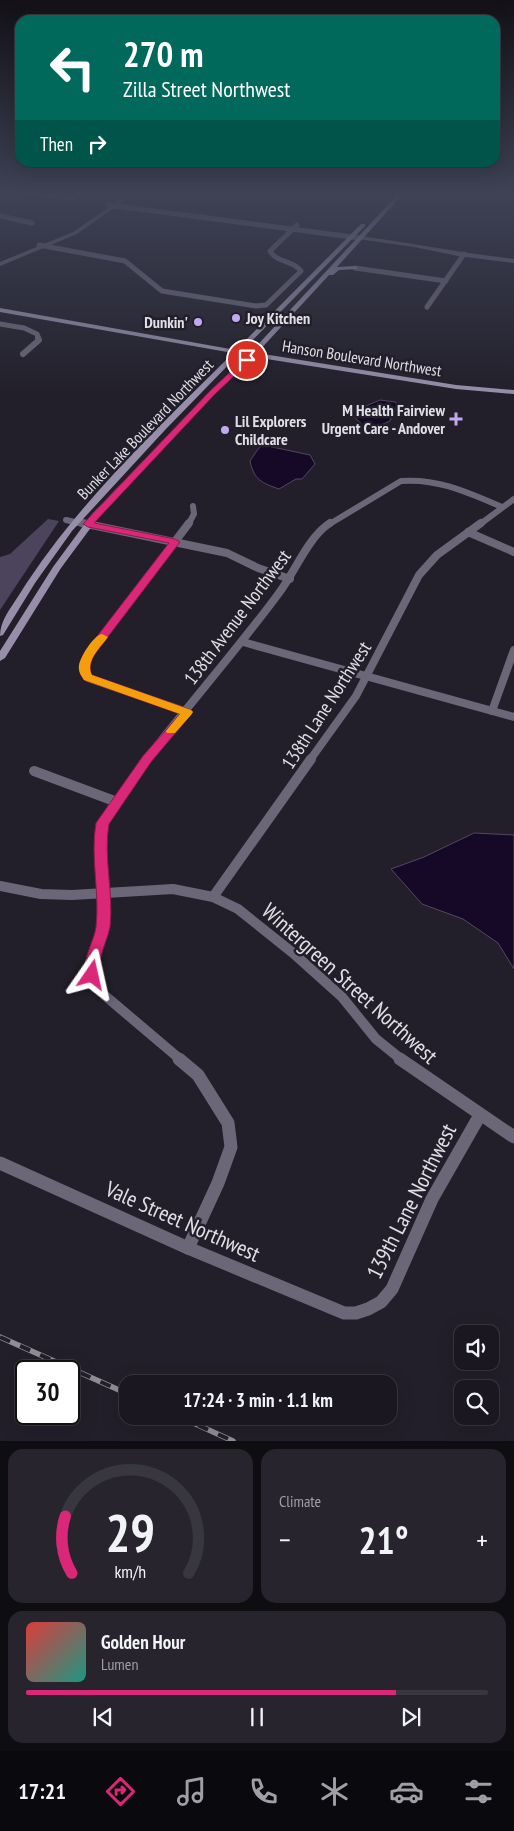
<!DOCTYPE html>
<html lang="en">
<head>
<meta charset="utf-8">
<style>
  :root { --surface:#1a1720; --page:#27242d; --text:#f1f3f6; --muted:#9f9fa5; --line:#38363e; --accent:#db2777 }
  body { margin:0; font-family:"PT Sans Narrow",sans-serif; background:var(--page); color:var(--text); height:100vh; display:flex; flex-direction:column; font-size:19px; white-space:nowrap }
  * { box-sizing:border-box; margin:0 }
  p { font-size:16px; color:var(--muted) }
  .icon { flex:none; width:28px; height:28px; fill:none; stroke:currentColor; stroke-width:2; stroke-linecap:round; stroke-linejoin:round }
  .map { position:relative; height:1441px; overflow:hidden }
  .panel { display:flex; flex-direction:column; gap:8px; padding:8px; background:#0e0d12; flex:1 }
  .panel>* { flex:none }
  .hud { position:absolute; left:15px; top:15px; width:485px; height:152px; border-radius:15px; box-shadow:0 5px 20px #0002,0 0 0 1px var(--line); background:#00695c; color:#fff; overflow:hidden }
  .buttons { position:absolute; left:454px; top:1325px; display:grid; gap:10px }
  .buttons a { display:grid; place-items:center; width:45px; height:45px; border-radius:10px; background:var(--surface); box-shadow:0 5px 20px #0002,0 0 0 1px var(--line); font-size:25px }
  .speed { position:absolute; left:15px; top:1360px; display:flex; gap:10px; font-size:25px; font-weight:700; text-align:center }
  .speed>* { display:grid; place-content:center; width:65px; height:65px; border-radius:50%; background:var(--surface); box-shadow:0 5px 20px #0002,0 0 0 1px var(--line); line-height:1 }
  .speed .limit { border:2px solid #111; border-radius:8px; background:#fff; color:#111 }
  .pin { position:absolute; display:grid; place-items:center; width:42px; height:42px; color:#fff; margin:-21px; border:2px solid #fff; border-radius:50%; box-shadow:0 1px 5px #0007 }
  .me { position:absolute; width:55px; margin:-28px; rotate:11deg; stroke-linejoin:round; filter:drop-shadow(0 0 4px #0008) }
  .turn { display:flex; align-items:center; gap:18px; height:105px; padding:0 25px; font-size:22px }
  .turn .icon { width:65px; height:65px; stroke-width:2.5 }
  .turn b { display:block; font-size:35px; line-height:42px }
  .then { display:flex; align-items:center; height:48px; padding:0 25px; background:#0003; gap:10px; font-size:19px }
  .big { font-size:38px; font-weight:600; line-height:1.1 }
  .panel .tile { flex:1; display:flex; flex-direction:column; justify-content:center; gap:8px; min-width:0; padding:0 18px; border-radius:15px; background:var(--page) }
  .panel .dial { align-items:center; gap:0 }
  .dial svg { height:130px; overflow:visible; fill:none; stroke:var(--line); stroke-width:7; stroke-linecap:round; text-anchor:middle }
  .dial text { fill:var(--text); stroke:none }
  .song { display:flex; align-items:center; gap:15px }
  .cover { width:60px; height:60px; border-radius:8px; background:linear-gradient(135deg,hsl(0 70% 55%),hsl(170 70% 35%)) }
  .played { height:5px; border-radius:2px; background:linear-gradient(90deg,var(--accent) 80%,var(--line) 80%) }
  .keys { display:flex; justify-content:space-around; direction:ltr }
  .heat { display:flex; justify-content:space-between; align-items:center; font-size:28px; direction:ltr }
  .panel .tiles { flex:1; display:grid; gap:8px; grid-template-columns:1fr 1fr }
  .tile:last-child { grid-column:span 2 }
  .trip { position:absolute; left:119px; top:1375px; width:278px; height:50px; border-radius:15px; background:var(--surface); box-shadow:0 5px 20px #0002,0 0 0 1px var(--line); font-weight:600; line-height:50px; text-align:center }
  .tabs { display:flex; height:80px; justify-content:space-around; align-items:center; background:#0a090d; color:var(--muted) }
  .tabs .icon { width:35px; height:35px }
  .tabs .on { color:var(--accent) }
  .tabs b { font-size:22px; color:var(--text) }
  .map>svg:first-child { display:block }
  .green { fill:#4c445d }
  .water { fill:#150927; stroke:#524960 }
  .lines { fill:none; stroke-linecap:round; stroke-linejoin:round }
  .minor-far4 { stroke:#6c6778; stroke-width:5 }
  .minor-far3 { stroke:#6c6778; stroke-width:6 }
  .minor-far2 { stroke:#6c6778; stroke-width:8 }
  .minor-far1 { stroke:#6c6778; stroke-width:10 }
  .minor { stroke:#6c6778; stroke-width:13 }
  .tertiary { fill:#6c6778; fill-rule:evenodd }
  .secondary { fill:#978faa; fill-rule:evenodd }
  .rail-casing { stroke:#8f8d96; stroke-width:5.5 }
  .rail { stroke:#221f2a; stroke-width:4; stroke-dasharray:11; stroke-linecap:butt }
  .route { fill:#db2777; stroke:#8e194d }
  .slow { fill:#f59e0b }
  .poi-dot { fill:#c1a8f3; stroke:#221f2a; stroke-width:2 }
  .labels { text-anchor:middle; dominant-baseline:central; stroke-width:5; stroke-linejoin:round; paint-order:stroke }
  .far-poi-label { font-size:16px; font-weight:bold; fill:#e0dee6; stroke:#221f2a; text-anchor:start }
  .far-street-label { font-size:16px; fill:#e0dee6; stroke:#221f2a }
  .street-label { font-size:19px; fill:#e0dee6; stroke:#221f2a }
  .near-street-label { font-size:22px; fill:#e0dee6; stroke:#221f2a }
</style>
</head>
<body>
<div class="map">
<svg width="514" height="1441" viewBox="0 0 514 1441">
  <rect width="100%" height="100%" fill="#221f2a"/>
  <!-- green -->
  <polygon class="green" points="48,519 59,521 0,610 0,557 10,554"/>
  <!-- water -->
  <g class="water">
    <polygon points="380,400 395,402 398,404 390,421 374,428 360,428 361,423 349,413"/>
    <path d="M263,445L310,455L315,464L302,479H296L279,489C262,483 254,480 250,461L258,449Z"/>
    <polygon points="474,833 514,835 514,969 498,943 463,919 422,904 391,869 424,857"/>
  </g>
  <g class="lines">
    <!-- minor-far4 -->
    <g class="minor-far4">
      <polyline points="27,193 72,198 84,193"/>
      <polyline points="108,205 360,238"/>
      <polyline points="0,216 32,223"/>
      <path d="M39,245L125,261L162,291L256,306L266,305L301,271C293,260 277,263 270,251L297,225"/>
      <polyline points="355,268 446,281"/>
      <polyline points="427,307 464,254"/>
      <polyline points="0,324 24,328 37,334 39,339"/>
    </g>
    <!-- minor-far3 -->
    <g class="minor-far3">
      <polyline points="23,354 39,340 38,338"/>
      <polyline points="66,520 88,525"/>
      <polyline points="188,525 194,514 193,506"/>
      <path d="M328,525L401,481C438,478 469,493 502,507"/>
      <polyline points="479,525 514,499"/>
    </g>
    <!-- minor-far2 -->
    <g class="minor-far2">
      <polyline points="82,523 227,553 258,568 290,579"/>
      <polyline points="468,532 514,552"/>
      <polyline points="243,642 514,717"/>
      <polyline points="492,711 514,650"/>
      <polyline points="187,712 88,678 85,669 89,655 189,523"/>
      <path d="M146,760C189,704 237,650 279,593C295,572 308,537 330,523"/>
      <polyline points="310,760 356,696 419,575 437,555 481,523"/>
    </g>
    <!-- minor-far1 -->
    <g class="minor-far1">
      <polyline points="147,759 103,823 101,849 104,915 101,936 93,964 96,988 181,1060"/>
      <polyline points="34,771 117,802"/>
      <polyline points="0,886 41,894 72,895 173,889 213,897 238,909 293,953 342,997 376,1039 402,1060"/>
      <polyline points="213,897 311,759"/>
    </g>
    <!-- minor -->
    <g class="minor">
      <polyline points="179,1059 198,1075 228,1123 231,1147 218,1183 188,1248"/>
      <polyline points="400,1059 514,1137"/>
      <polyline points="0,1163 188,1248 344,1313 356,1313 368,1309 381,1302 392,1289 432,1199 480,1115"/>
    </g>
    <!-- tertiary -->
    <g class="tertiary">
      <polygon points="130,193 135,193 77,234 0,266 0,262 73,232"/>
      <path d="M360,236C412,243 462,253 514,259V263L458,256L414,247L358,239V237Z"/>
    </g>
    <!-- secondary -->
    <path class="secondary" d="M399,193H404L337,267L355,266L358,268L357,269L339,270L333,275H329L257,353L456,385L514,390V394L456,389L254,357L214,394L98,518L61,568L5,658L0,661V651L53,567L92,514L210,392L248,356L239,354L165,430L72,531L35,583L3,635L0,636C0,620 11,608 19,595C76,504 157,429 233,353L0,312V308L236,350L361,224H365V226L242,351L251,352Z"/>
    <defs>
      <g id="rail">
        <polyline points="0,1337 128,1394"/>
        <polyline points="178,1416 233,1441"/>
      </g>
    </defs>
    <!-- rail casing -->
    <use href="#rail" class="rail-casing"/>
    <!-- rail -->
    <use href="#rail" class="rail"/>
  </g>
  <!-- sky -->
  <linearGradient id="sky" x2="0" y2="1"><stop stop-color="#131117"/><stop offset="0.49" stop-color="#3e4255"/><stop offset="1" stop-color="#3e4255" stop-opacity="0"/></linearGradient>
  <rect width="514" height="395" fill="url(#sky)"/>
  <!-- route -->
  <path class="route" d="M245,358L251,360L215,394L94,523L175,539L180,542L94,655C91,662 88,669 92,675L191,710L193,712L151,762L109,824C103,857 114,893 110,927C108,937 103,947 101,957C99,964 100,972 96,979L92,981L87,979C79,963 94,943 96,927C100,893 90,857 96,823L143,756L180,714L84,680C77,670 79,663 85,652L169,543L88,527L83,524L210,391Z"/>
  <!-- slow -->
  <path class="slow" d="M102,634L108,637C100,648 85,661 92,675L191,710L193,712L191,715L175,733H167L166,731L180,714L84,680C81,675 78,672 79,665C81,656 93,636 102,634Z"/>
  <!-- markers -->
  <g class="poi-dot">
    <circle cx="236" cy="318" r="5"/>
    <circle cx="198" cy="322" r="5"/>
    <path d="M453.5 411.5h5v5h5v5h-5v5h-5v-5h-5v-5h5z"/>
    <circle cx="225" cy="430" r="5"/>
  </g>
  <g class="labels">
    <!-- far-poi labels -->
    <g class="far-poi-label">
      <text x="246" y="318">Joy Kitchen</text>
      <text x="188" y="322" text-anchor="end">Dunkin'</text>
      <text x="445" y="410" text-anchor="end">M Health Fairview<tspan x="445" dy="18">Urgent Care - Andover</tspan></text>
      <text x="235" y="421">Lil Explorers<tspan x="235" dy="18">Childcare</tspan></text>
    </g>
    <!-- far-street labels -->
    <g class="far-street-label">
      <text transform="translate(362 358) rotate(9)">Hanson Boulevard Northwest</text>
      <text transform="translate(145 429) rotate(-46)">Bunker Lake Boulevard Northwest</text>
    </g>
    <!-- street labels -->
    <g class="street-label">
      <text transform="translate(237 617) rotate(-53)">138th Avenue Northwest</text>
      <text transform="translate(326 705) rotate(-57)">138th Lane Northwest</text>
    </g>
    <!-- near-street labels -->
    <g class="near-street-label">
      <text transform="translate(350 983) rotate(42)">Wintergreen Street Northwest</text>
      <text transform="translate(411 1201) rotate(-63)">139th Lane Northwest</text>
      <text transform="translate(183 1221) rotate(24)">Vale Street Northwest</text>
    </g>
  </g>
</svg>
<div class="buttons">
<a><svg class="icon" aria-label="sound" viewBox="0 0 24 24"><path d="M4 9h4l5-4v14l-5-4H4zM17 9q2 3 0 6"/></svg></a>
<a><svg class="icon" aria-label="search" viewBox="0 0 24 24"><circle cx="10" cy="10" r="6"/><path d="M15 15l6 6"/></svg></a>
</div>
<div class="speed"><div class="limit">30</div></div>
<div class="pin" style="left:247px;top:360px;background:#d93025"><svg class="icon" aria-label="arrive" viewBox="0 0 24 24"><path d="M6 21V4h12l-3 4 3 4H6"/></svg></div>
<svg class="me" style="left:92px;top:975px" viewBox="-20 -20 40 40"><path d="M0-17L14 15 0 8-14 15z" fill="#db2777" stroke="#fff" stroke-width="4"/></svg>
<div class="trip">17:24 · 3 min · 1.1 km</div>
<div class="hud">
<div class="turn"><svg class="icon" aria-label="left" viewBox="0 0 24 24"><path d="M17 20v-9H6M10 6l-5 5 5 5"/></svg><div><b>270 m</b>Zilla Street Northwest</div></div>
<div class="then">Then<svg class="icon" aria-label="right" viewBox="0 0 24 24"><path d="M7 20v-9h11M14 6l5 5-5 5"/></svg></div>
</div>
</div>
<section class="panel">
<div class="tiles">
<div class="tile dial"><svg viewBox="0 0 100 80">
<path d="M14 69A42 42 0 1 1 86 69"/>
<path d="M14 69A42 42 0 0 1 10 34" stroke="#db2777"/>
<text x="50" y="56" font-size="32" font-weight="700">29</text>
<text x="50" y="72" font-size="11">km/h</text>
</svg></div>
<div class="tile"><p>Climate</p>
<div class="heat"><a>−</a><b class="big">21°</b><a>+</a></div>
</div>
<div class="tile">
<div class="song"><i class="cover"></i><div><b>Golden Hour</b><p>Lumen</p></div></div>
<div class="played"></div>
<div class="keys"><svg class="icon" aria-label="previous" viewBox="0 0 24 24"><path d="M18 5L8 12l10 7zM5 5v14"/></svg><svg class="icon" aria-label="pause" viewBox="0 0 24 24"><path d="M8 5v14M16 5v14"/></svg><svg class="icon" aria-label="next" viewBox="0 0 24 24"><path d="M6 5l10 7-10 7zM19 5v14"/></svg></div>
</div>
</div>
</section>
<nav class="tabs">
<b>17:21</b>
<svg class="icon on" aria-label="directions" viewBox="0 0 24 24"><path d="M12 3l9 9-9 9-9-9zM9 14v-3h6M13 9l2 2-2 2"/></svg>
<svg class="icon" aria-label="music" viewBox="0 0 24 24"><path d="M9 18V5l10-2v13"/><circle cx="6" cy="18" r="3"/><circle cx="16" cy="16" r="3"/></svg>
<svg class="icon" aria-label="phone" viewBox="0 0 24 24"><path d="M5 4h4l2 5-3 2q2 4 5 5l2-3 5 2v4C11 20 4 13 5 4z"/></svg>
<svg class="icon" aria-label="climate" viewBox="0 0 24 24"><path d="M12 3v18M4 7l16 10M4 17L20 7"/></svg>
<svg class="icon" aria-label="car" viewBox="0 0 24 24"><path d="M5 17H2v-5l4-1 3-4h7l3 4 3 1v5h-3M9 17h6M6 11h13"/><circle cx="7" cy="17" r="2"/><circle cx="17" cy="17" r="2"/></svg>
<svg class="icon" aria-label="filters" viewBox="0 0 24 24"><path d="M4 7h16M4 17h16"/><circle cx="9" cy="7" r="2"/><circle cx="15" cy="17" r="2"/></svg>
</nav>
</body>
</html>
